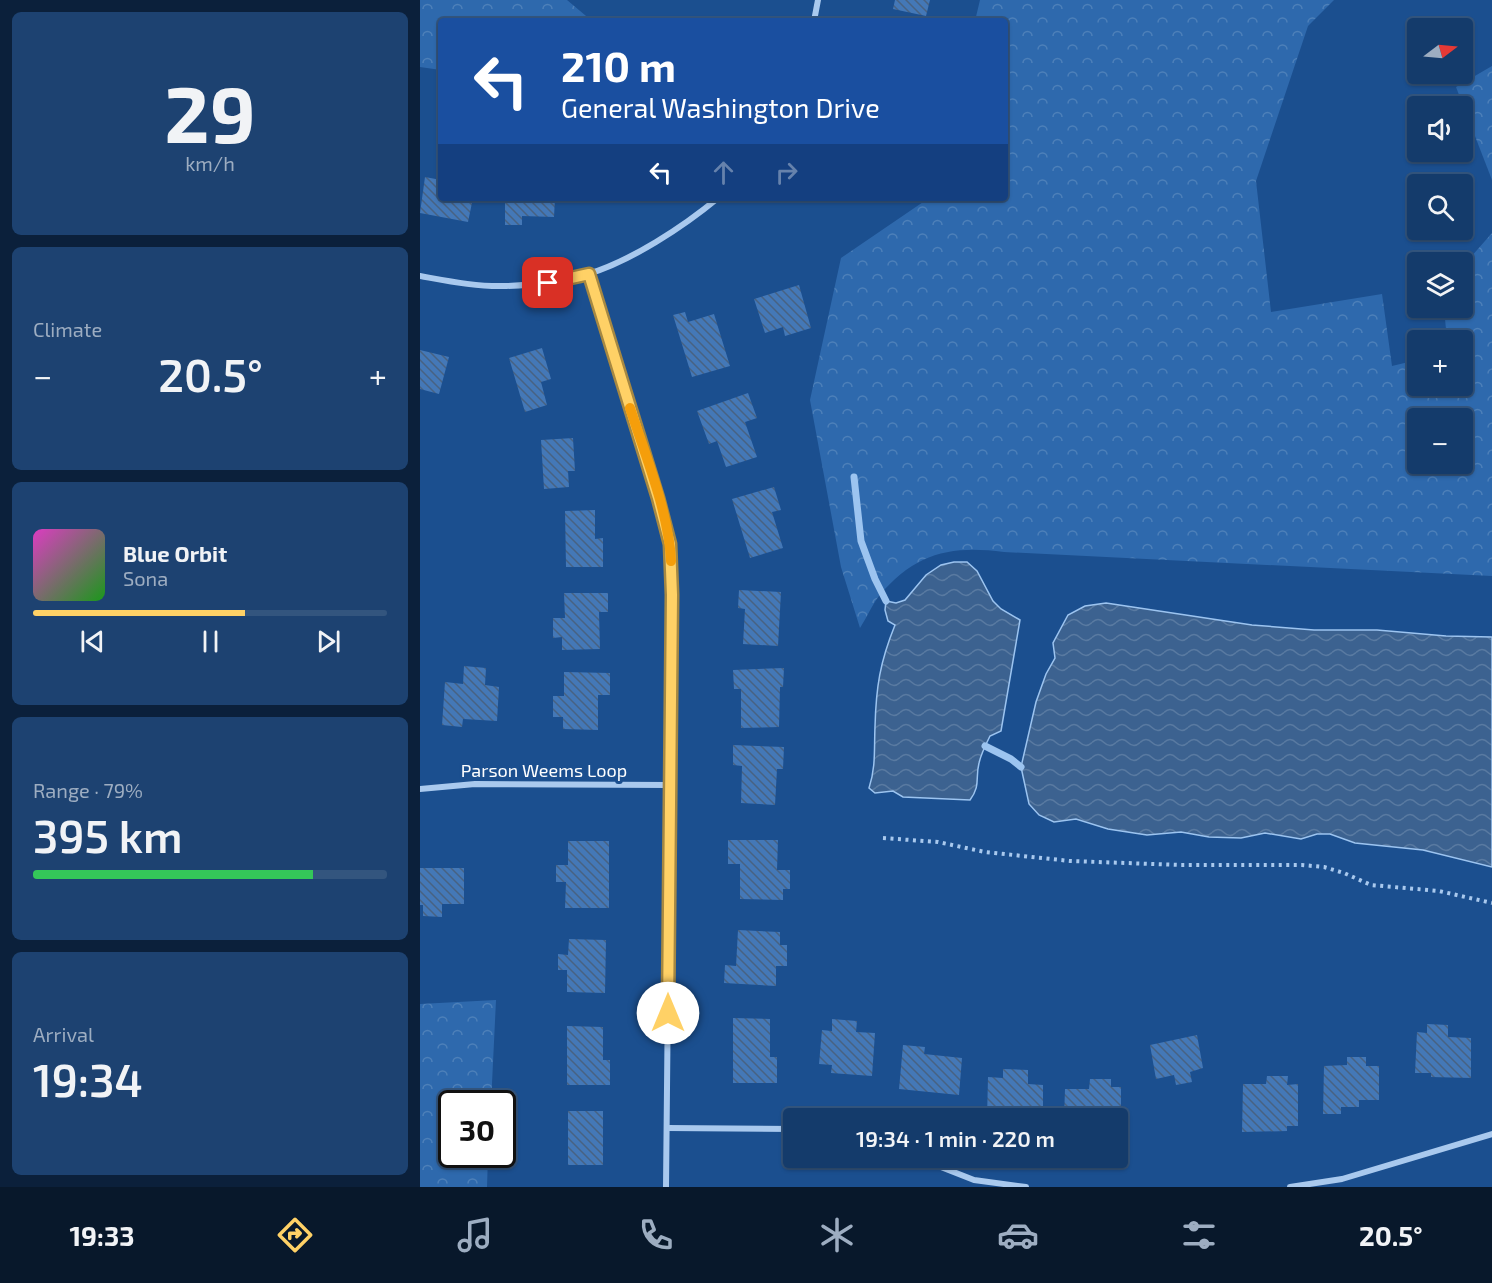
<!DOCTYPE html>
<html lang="en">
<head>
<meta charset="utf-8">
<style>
  :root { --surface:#143b6b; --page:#1d4271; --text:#f1f3f6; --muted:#9dadc1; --line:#33557e; --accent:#ffd166 }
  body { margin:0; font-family:"Exo 2",sans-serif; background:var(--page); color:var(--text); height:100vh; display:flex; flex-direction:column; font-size:22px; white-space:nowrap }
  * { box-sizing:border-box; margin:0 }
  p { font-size:20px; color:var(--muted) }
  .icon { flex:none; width:33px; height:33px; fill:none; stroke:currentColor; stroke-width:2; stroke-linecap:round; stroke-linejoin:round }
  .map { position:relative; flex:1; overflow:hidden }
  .side { display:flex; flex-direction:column; gap:12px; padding:12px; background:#0b203b; width:420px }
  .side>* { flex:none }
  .banner { position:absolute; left:18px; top:18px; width:570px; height:183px; border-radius:6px; box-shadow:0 2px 4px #0004,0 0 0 2px var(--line); background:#1a4fa0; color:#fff; overflow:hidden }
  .needle { width:39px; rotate:74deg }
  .buttons { position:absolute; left:987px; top:18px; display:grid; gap:12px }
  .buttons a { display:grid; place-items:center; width:66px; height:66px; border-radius:6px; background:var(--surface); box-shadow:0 2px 4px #0004,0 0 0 2px var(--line); font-size:30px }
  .speed { position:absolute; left:18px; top:1090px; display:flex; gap:12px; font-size:30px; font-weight:700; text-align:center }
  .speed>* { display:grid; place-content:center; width:78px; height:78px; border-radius:50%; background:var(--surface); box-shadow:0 2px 4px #0004,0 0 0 2px var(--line); line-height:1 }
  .speed .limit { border:3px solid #111; border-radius:9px; background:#fff; color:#111 }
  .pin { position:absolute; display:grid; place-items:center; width:51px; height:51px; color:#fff; margin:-26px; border-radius:12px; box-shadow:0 3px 9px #0006 }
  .me { position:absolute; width:66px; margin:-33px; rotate:0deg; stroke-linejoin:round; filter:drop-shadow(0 0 4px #0008) }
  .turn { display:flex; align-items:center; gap:21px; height:126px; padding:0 24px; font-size:27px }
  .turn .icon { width:78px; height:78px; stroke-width:2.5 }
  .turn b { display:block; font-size:42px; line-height:51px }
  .lanes { display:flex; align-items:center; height:57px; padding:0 24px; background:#0003; justify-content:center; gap:30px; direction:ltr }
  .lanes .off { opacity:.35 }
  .big { font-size:45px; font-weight:600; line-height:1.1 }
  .side .card { flex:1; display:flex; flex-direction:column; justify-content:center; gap:9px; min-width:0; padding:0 21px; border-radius:9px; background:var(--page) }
  .side .dial { align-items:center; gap:0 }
  .dial b { font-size:78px; line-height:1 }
  .song { display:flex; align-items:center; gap:18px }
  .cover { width:72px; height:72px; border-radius:9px; background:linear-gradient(135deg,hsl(310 70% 55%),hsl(120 70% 35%)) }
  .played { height:6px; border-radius:3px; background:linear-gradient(90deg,var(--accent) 60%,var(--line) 60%) }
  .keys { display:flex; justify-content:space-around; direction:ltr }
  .heat { display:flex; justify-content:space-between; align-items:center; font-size:33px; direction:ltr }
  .charge { height:9px; border-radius:4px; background:linear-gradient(90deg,#34c759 79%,var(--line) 0) }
  .trip { position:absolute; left:363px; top:1108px; width:345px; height:60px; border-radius:6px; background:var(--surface); box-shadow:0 2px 4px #0004,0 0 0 2px var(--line); font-weight:600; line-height:60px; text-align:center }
  .tab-bar { display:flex; height:96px; justify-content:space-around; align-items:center; background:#08182b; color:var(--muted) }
  .tab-bar .icon { width:42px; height:42px }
  .tab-bar .selected { color:var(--accent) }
  .tab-bar b { font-size:27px; color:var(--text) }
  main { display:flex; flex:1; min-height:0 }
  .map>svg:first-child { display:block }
  .forest { fill:url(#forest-crowns); fill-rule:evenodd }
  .water { fill:url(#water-waves); stroke:#9cc4f0; stroke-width:1.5 }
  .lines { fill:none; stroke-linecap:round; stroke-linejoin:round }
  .stream { stroke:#9cc4f0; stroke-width:7 }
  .building { fill:url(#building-back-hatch) }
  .path { stroke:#a9c9ee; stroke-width:4; stroke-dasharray:3 4.5; stroke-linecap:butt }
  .street { stroke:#a9c9ee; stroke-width:6 }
  .route-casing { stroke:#a68842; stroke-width:15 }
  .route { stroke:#ffd166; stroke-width:10 }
  .slow { stroke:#f59e0b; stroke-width:10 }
  .labels { text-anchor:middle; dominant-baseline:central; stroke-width:6; stroke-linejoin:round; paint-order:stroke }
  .street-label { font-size:18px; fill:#fff; stroke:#1b4f8f }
</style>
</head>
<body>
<main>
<section class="side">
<div class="card dial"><b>29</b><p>km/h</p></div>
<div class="card"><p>Climate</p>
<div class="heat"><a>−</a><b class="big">20.5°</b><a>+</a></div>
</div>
<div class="card">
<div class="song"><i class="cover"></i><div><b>Blue Orbit</b><p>Sona</p></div></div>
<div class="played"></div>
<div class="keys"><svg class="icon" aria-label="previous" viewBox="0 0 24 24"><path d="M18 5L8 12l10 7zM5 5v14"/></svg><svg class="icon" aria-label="pause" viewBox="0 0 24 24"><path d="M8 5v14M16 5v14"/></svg><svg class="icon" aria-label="next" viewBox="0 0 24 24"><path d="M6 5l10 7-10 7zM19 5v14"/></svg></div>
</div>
<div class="card"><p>Range · 79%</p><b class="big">395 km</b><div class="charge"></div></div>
<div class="card"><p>Arrival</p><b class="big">19:34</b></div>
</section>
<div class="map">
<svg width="1072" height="1187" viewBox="0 0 1072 1187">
  <defs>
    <pattern id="forest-crowns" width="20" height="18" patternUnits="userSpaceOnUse" patternTransform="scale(1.5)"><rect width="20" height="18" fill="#2e69ad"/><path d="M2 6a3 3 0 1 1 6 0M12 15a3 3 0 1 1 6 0" fill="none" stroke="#4d80b9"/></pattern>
    <pattern id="water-waves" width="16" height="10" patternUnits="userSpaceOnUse" patternTransform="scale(1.5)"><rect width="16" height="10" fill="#3c6290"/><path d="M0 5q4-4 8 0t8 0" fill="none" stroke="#597aa1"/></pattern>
    <pattern id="building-back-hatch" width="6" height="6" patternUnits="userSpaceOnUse" patternTransform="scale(1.5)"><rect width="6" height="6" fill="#4478b7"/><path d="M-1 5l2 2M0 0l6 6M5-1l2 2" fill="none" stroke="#486282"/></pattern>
  </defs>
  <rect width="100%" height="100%" fill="#1b4f8f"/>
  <!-- forest -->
  <g class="forest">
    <polygon points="0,0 147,0 172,21 21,21 21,70 0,67"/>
    <path d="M560,0H914L888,26L836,181L851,312L962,294L972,366L997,360L998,386H1042V340H1027L1024,308H1042L1043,266L1072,233V576L584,552C531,545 495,553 459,596C452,605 447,617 440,628L421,567L390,400L421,258L509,198H585V21H555ZM998,418H1042V464H998Z"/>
    <polygon points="1072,66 1072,180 1036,87"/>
    <polygon points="76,1000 71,1104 32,1104 32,1155 68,1155 67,1187 0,1187 0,1004"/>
  </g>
  <!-- water -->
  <g class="water">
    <path d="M534,562H547L557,571L573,601L581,609L600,620L581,731L570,736C566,744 561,754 559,763C555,779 561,785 550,800L483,797L473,791L455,793L449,788C456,767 454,749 455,727C456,687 460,662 475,625L468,621L465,610L466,601L476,603L485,600L506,575L521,565Z"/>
    <polygon points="686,603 832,625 894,630 957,630 1026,636 1072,637 1072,867 1003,850 935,843 910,834 897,834 881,839 845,833 821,838 789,837 761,832 727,835 688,829 656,819 634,822 619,815 609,804 601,767 616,702 626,674 635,658 633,643 648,615 665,606"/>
  </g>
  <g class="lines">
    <!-- stream -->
    <g class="stream">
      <polyline points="434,477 441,541 455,579 466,601"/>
      <polyline points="565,746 591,759 601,767"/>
    </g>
  </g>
  <!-- building -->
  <g class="building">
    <polygon points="475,0 510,0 506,16 473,9"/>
    <polygon points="5,177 21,180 21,198 53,198 48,222 0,213"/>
    <polygon points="85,198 135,198 134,217 102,216 102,225 85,225"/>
    <polygon points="379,285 391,328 365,336 363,327 345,333 334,299"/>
    <polygon points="265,312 268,322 294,314 310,366 272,377 253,315"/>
    <polygon points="122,348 131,379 121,382 127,405 105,412 89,358"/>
    <polygon points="0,350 29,357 19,394 0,389"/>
    <polygon points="328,393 337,418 325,422 337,457 306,467 297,441 289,444 277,411"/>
    <polygon points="153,438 155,471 148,471 149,487 124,489 121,440"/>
    <polygon points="354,487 361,510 352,512 363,548 330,558 312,499"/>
    <polygon points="175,510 175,539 183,538 183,567 146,567 145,511"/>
    <polygon points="319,590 361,592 358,646 323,644 325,609 318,608"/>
    <polygon points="144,593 188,593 188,612 179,612 180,649 142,650 142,637 133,638 133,618 145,618"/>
    <polygon points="44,666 66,668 65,685 79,687 77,721 43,719 42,727 22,725 25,682 43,684"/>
    <polygon points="364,668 363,687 360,687 359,727 321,728 321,689 314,689 313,670"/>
    <polygon points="144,672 190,673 190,695 178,695 178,730 143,729 143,717 133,717 133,696 144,696"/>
    <polygon points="313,745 364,747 363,769 357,769 355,805 321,803 322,766 313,765"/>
    <polygon points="308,840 358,840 357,870 370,870 370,889 363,889 363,900 320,899 320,864 308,864"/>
    <polygon points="148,841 189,841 189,908 145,908 146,882 136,882 136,865 148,865"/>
    <polygon points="0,868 44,868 44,904 22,904 22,917 3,916 3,905 0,905"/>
    <polygon points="318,930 360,932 360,945 367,945 367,966 356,966 356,986 304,983 305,965 316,966"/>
    <polygon points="149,939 186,940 185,993 147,992 147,970 138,970 138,954 148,955"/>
    <polygon points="313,1018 350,1019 350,1057 357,1057 357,1083 313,1083"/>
    <polygon points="412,1019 437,1021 436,1032 455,1033 452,1076 411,1073 412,1065 399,1064 402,1030 412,1031"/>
    <polygon points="1007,1024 1028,1025 1028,1037 1051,1038 1051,1078 1011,1077 1011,1073 995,1073 997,1032 1007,1033"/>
    <polygon points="147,1026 183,1027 183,1060 190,1060 190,1085 147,1085"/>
    <polygon points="777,1035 783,1068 770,1072 772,1082 756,1085 754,1075 736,1079 730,1045"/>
    <polygon points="483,1045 505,1047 504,1054 542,1058 539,1095 479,1089"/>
    <polygon points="927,1057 946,1057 946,1066 959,1066 959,1100 939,1100 939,1107 921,1107 921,1114 903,1114 904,1066 927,1065"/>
    <polygon points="583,1069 608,1070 608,1084 623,1085 623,1118 567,1119 568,1077 583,1078"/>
    <polygon points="847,1076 868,1076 867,1085 878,1084 878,1126 867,1126 867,1131 822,1132 823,1084 846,1084"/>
    <polygon points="670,1079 691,1079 691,1087 701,1087 701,1126 698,1127 698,1119 644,1119 645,1089 669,1089"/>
    <rect x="148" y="1111" width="35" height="54"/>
  </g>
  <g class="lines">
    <!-- path -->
    <polyline class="path" points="463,838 518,842 565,852 650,861 761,865 882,865 904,867 924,873 951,885 1019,891 1072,903"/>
    <!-- street -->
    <g class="street">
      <polyline points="394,21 398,0"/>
      <polyline points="169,274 238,498 250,544 252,595 246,1187"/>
      <path d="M0,276C28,281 57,287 86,286C114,285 141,282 168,274C211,261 263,227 298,198"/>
      <polyline points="0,789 55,784 249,785"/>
      <polyline points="247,1128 374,1129"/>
      <polyline points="498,1158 554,1180 606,1187"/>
      <polyline points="870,1187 922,1179 1072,1134"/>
    </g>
  </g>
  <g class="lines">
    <defs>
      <polyline id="route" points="128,283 169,274 238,498 250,544 252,595 248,1013"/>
    </defs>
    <!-- route casing -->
    <use href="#route" class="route-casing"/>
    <!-- route -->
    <use href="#route" class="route"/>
    <!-- slow -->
    <path class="slow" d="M210,408C225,454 249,513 251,561"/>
  </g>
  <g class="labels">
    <!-- street labels -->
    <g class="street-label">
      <text x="124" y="770">Parson Weems Loop</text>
    </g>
  </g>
</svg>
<div class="buttons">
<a><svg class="needle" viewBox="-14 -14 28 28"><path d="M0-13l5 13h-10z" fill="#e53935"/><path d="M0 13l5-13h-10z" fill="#9dadc1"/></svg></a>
<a><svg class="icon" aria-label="sound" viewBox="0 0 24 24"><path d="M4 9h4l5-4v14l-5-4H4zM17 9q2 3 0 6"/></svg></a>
<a><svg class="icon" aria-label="search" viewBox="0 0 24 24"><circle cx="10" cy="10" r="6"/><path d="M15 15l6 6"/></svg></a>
<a><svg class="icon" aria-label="layers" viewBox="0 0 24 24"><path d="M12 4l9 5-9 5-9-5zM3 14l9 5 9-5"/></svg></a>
<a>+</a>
<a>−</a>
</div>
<div class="speed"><div class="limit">30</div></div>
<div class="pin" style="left:128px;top:283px;background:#d93025"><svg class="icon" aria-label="arrive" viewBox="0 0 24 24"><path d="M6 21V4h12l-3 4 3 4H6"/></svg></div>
<svg class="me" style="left:248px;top:1013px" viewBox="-20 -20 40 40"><circle r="19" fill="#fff"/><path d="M0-13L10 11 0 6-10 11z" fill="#ffd166"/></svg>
<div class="trip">19:34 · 1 min · 220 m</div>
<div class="banner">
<div class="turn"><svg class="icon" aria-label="left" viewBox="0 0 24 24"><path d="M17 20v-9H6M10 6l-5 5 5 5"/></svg><div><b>210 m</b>General Washington Drive</div></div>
<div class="lanes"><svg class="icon" aria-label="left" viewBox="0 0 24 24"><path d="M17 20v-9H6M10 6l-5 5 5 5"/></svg><svg class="icon off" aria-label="ahead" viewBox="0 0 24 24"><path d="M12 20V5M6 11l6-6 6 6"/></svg><svg class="icon off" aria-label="right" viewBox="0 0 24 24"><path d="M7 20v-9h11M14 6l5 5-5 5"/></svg></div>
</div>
</div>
</main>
<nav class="tab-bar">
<b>19:33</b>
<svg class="icon selected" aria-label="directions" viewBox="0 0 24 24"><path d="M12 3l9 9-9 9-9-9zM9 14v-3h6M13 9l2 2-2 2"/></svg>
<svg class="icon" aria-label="music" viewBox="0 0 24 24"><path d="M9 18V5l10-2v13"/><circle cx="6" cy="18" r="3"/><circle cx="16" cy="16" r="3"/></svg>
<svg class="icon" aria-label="phone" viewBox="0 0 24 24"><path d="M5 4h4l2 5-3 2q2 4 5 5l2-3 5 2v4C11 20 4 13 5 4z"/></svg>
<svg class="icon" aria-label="climate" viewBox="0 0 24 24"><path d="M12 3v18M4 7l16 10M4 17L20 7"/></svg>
<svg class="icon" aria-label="car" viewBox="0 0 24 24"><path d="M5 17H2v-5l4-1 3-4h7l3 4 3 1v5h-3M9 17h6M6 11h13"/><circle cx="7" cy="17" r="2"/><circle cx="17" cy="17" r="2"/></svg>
<svg class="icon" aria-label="filters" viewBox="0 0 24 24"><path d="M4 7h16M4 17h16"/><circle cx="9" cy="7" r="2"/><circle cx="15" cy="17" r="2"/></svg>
<b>20.5°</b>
</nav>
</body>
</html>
